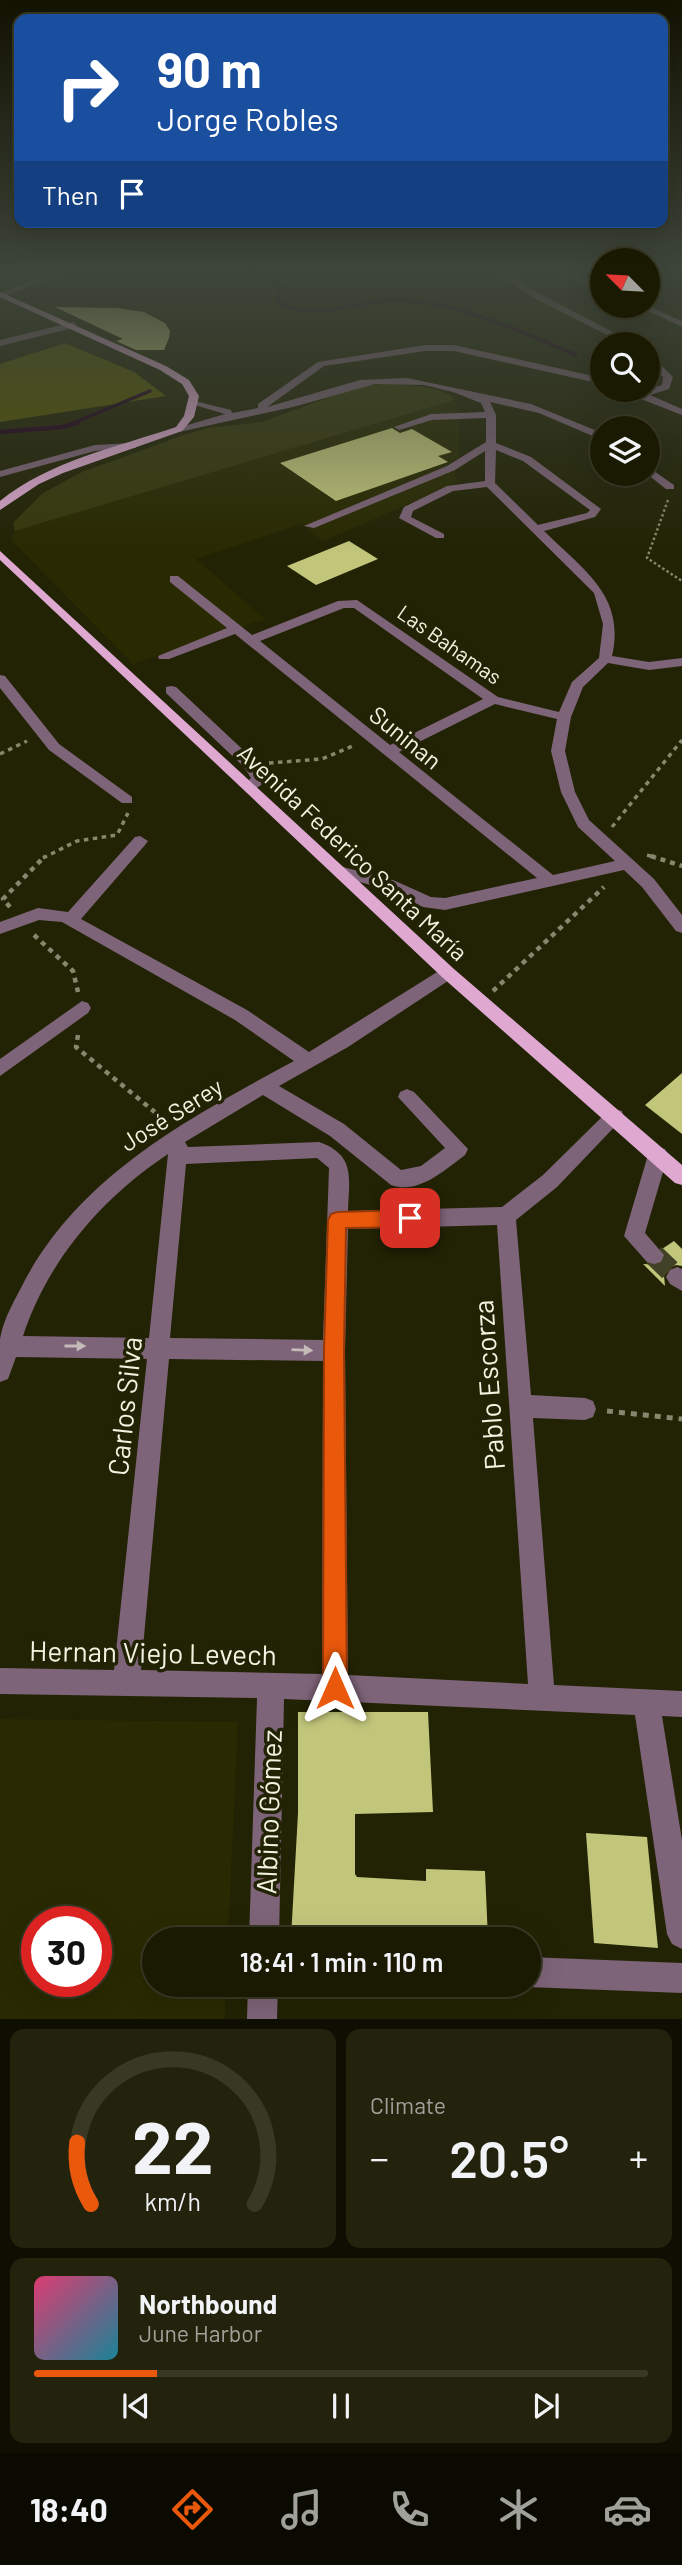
<!DOCTYPE html>
<html lang="en">
<head>
<meta charset="utf-8">
<style>
  :root { --surface:#1a1a03; --page:#23230d; --text:#f1f3f6; --muted:#9fa19a; --line:#383825; --accent:#ea580c }
  body { margin:0; font-family:Barlow,sans-serif; background:var(--page); color:var(--text); height:100vh; display:flex; flex-direction:column; font-size:26px; white-space:nowrap }
  * { box-sizing:border-box; margin:0 }
  p { font-size:23px; color:var(--muted) }
  .icon { flex:none; width:38px; height:38px; fill:none; stroke:currentColor; stroke-width:2; stroke-linecap:round; stroke-linejoin:round }
  .map { position:relative; height:2019px; overflow:hidden }
  .details { display:flex; flex-direction:column; gap:10px; padding:10px; background:#0e0e02; flex:1 }
  .details>* { flex:none }
  .guide { position:absolute; left:14px; top:14px; width:654px; height:214px; border-radius:14px; box-shadow:0 7px 28px #0002,0 0 0 2px var(--line); background:#1a4fa0; color:#fff; overflow:hidden }
  .needle { width:46px; rotate:294deg }
  .tools { position:absolute; left:590px; top:248px; display:grid; gap:14px }
  .tools a { display:grid; place-items:center; width:70px; height:70px; border-radius:50%; background:var(--surface); box-shadow:0 7px 28px #0002,0 0 0 2px var(--line); font-size:35px }
  .speed { position:absolute; left:21px; top:1906px; display:flex; gap:14px; font-size:35px; font-weight:700; text-align:center }
  .speed>* { display:grid; place-content:center; width:91px; height:91px; border-radius:50%; background:var(--surface); box-shadow:0 7px 28px #0002,0 0 0 2px var(--line); line-height:1 }
  .speed .limit { border:10px solid #d22; background:#fff; color:#111 }
  .pin { position:absolute; display:grid; place-items:center; width:60px; height:60px; color:#fff; margin:-30px; border-radius:14px; box-shadow:0 4px 10px #0006 }
  .me { position:absolute; width:77px; margin:-38px; rotate:0deg; stroke-linejoin:round; filter:drop-shadow(0 0 5px #0008) }
  .turn { display:flex; align-items:center; gap:24px; height:147px; padding:0 28px; font-size:32px }
  .turn .icon { width:91px; height:91px; stroke-width:2.5 }
  .turn b { display:block; font-size:49px; line-height:60px }
  .then { display:flex; align-items:center; height:66px; padding:0 28px; background:#0003; gap:14px; font-size:26px }
  .big { font-size:52px; font-weight:600; line-height:1.1 }
  .details .widget { flex:1; display:flex; flex-direction:column; justify-content:center; gap:10px; min-width:0; padding:0 24px; border-radius:14px; background:var(--page) }
  .details .dial { align-items:center; gap:0 }
  .dial svg { height:182px; overflow:visible; fill:none; stroke:var(--line); stroke-width:7; stroke-linecap:round; text-anchor:middle }
  .dial text { fill:var(--text); stroke:none }
  .song { display:flex; align-items:center; gap:21px }
  .cover { width:84px; height:84px; border-radius:10px; background:linear-gradient(135deg,hsl(340 70% 55%),hsl(190 70% 35%)) }
  .played { height:7px; border-radius:4px; background:linear-gradient(90deg,var(--accent) 20%,var(--line) 20%) }
  .keys { display:flex; justify-content:space-around; direction:ltr }
  .heat { display:flex; justify-content:space-between; align-items:center; font-size:38px; direction:ltr }
  .details .tiles { flex:1; display:grid; gap:10px; grid-template-columns:1fr 1fr }
  .widget:last-child { grid-column:span 2 }
  .trip { position:absolute; left:142px; top:1927px; width:399px; height:70px; border-radius:35px; background:var(--surface); box-shadow:0 7px 28px #0002,0 0 0 2px var(--line); font-weight:600; line-height:70px; text-align:center }
  .menu { display:flex; height:112px; justify-content:space-around; align-items:center; background:#0a0a01; color:var(--muted) }
  .menu .icon { width:49px; height:49px }
  .menu .selected { color:var(--accent) }
  .menu b { font-size:32px; color:var(--text) }
  .map>svg:first-child { display:block }
  .built { fill:#292a01; fill-rule:evenodd }
  .green { fill:#37380b }
  .forest { fill:#555600 }
  .lines { fill:none; stroke-linecap:round; stroke-linejoin:round }
  .stream-far1 { stroke:#21001c; stroke-width:3.5 }
  .stream { stroke:#21001c; stroke-width:4.5 }
  .building { fill:#c2c67b }
  .minor-tunnel { stroke:#414225; stroke-width:22; stroke-dasharray:22 10; stroke-linecap:butt }
  .path-far3 { stroke:#86876e; stroke-width:2.5; stroke-dasharray:2.5 2.5; stroke-linecap:butt }
  .path-far2 { stroke:#86876e; stroke-width:3.5; stroke-dasharray:4.5 4.5; stroke-linecap:butt }
  .path-far1 { stroke:#86876e; stroke-width:4.5; stroke-dasharray:5 5; stroke-linecap:butt }
  .path { stroke:#86876e; stroke-width:5; stroke-dasharray:6 6; stroke-linecap:butt }
  .minor { fill:#7e6478; fill-rule:evenodd }
  .major { fill:#dea8d1; fill-rule:evenodd }
  .oneway { fill:#c4bab7 }
  .route { fill:#ea580c; stroke:#983908; stroke-width:2 }
  .labels { text-anchor:middle; dominant-baseline:central; stroke-width:7; stroke-linejoin:round; paint-order:stroke }
  .far-street-label { font-size:21px; fill:#f2f4e1; stroke:#222304 }
  .street-label { font-size:24px; fill:#f2f4e1; stroke:#222304 }
  .near-street-label { font-size:28px; fill:#f2f4e1; stroke:#222304 }
</style>
</head>
<body>
<div class="map">
<svg width="682" height="2019" viewBox="0 0 682 2019">
  <rect width="100%" height="100%" fill="#222304"/>
  <!-- built -->
  <g class="built">
    <polygon points="455,400 459,414 459,459 453,461 457,483 323,541 302,524 196,559 265,619 133,664 11,540 15,531"/>
    <path d="M0,1719L238,1722L228,1939H154V1984L226,1985L225,2019H0ZM37,1922H96V1981H37Z"/>
  </g>
  <!-- green -->
  <g class="green">
    <polygon points="0,271 56,271 16,285 0,279"/>
    <path d="M388,383C407,386 443,385 455,400L15,531L13,523L43,493L82,472L184,435L207,428L262,422L357,387Z"/>
  </g>
  <!-- forest -->
  <polygon class="forest" points="65,343 134,372 166,396 0,422 0,364"/>
  <g class="lines">
    <!-- stream-far1 -->
    <g class="stream-far1">
      <path d="M260,271L281,287L277,301C311,325 358,299 397,300C459,302 520,331 576,355"/>
      <polyline points="71,424 150,391"/>
    </g>
    <!-- stream -->
    <polyline class="stream" points="0,432 62,427 77,423"/>
  </g>
  <!-- building -->
  <g class="building">
    <polygon points="55,307 117,308 144,312 165,323 170,331 169,338 164,350 136,350 116,341 123,339"/>
    <polygon points="392,428 400,433 412,429 452,452 438,456 448,462 336,501 280,463"/>
    <polygon points="349,541 378,559 316,585 287,566"/>
    <polygon points="682,1073 682,1134 645,1105"/>
    <polygon points="674,1241 682,1249 682,1266 676,1265 668,1269 664,1276 665,1286 643,1264 662,1265 666,1256 662,1249"/>
    <polygon points="298,1712 428,1712 433,1812 355,1814 355,1874 357,1877 426,1881 426,1869 485,1871 488,1939 291,1938 298,1813"/>
    <polygon points="586,1833 647,1837 658,1948 594,1943"/>
  </g>
  <g class="lines">
    <!-- minor-tunnel -->
    <polyline class="minor-tunnel" points="654,1255 677,1277"/>
    <!-- path-far3 -->
    <polyline class="path-far3" points="668,500 647,558 682,581"/>
    <!-- path-far2 -->
    <g class="path-far2">
      <polyline points="0,754 27,741"/>
      <polyline points="269,763 322,759 355,745"/>
      <polyline points="612,827 682,740"/>
      <polyline points="647,855 656,858"/>
      <polyline points="43,858 77,841 117,835 128,813"/>
    </g>
    <!-- path-far1 -->
    <g class="path-far1">
      <polyline points="651,856 682,866"/>
      <polyline points="10,907 3,899 45,856"/>
      <polyline points="34,935 73,971 78,992"/>
      <polyline points="493,991 604,887"/>
      <polyline points="78,1035 76,1047 168,1123"/>
    </g>
    <!-- path -->
    <polyline class="path" points="607,1411 682,1419"/>
    <!-- minor -->
    <g class="minor">
      <polygon points="59,271 69,271 0,298 0,293"/>
      <polygon points="495,271 504,271 538,293 638,345 627,345 532,297"/>
      <polygon points="556,271 566,271 602,286 602,291"/>
      <polygon points="665,271 682,272 682,276 666,273"/>
      <polygon points="637,306 648,306 682,321 682,327"/>
      <polygon points="74,322 77,327 0,346 0,340"/>
      <path d="M425,345H454L602,378V384L454,351H425L324,366L267,407L360,380L407,378L531,404L602,433V440L539,413L490,402L496,415V443L531,457L601,509L595,517L544,531C582,569 626,595 612,656L649,662L682,658V666L649,670L608,663L583,687L571,717L565,751L575,792L589,820L654,879L682,915V933L676,931L642,887L624,870L445,910L423,907L382,888L337,876L335,872L343,867L393,880L431,897L445,898L537,878L235,634L169,659H159L158,656L227,628L170,582V576H178L252,635L338,601L357,600L498,697L559,712L572,682L599,658L603,624L594,593L487,487L453,491L413,511L411,517L444,534V538H436L399,518L404,507L447,486L485,481V451L455,470L314,528L304,526L447,466L486,442V418L432,420L399,430L394,427L431,414L485,412L481,403L453,392L424,385L375,384L293,407L179,432L174,429L225,414L191,404V400L231,410L232,413L258,408V404L318,362ZM496,450L523,461L590,510L587,513L538,525L495,483ZM344,608H354L483,699L390,745L260,641ZM495,704L557,719L551,751L561,792L578,827L615,861L553,875L399,752Z"/>
      <polygon points="648,352 673,377 669,389 650,395 682,409 682,415 618,390 644,391 662,385 663,377 648,360"/>
      <polygon points="132,443 136,444 136,448 95,451 0,477 0,471 95,445"/>
      <polygon points="648,467 674,485 674,489 666,489 647,474"/>
      <polygon points="0,675 5,676 59,744 132,797 132,803 122,803 49,750 0,688"/>
      <path d="M171,686L176,687L255,761L266,779C261,787 253,792 244,789L242,786L251,778L244,767L166,693V687Z"/>
      <path d="M140,836L148,841L145,845L81,919L247,1010L309,1052L442,969L448,967L457,973L454,977L348,1047L279,1086L344,1124L401,1170L421,1166L445,1148L398,1097L400,1092L407,1089L414,1092L468,1149L465,1155C445,1170 418,1195 391,1185L330,1136L263,1095L185,1142L188,1147L319,1142C356,1155 349,1178 348,1211L502,1207L543,1175L608,1111L615,1109L622,1111L624,1117L557,1187L516,1220L531,1395L585,1398L593,1401L596,1409L593,1417L585,1420L533,1418L554,1685L682,1691V1717L662,1716L682,1840V1949L672,1944L667,1934L635,1715L284,1699L279,1939H249L257,1698L0,1694V1668L114,1670L147,1359L16,1357L8,1379L0,1382C0,1368 0,1353 0,1339C3,1319 16,1298 25,1280C83,1173 191,1117 294,1061L235,1020L62,922L39,920L0,934V922L38,908L68,912L135,837ZM168,1154L149,1338L23,1336C48,1260 102,1198 168,1154ZM317,1158L329,1168L323,1340L170,1338L186,1164ZM497,1225L528,1684L348,1675L345,1351L348,1229ZM169,1359L323,1361L322,1674L141,1670Z"/>
      <polygon points="82,1001 88,1003 91,1008 88,1013 0,1076 0,1059"/>
      <polygon points="658,1147 665,1149 668,1155 645,1233 664,1255 661,1262 654,1264 647,1262 624,1236 648,1155 651,1149"/>
      <polygon points="677,1267 682,1269 682,1291 670,1284 666,1277 670,1270"/>
      <polygon points="528,1957 682,1963 682,1993 528,1987 522,1984 528,1984"/>
      <polygon points="248,1984 278,1984 277,2019 247,2019"/>
    </g>
    <!-- major -->
    <g class="major">
      <path d="M0,292L166,366L189,380L199,396L194,417L182,431L63,473L39,484L0,510V501C49,461 117,447 176,427L184,416L189,396L182,384L160,370L0,297Z"/>
      <polygon points="0,551 454,969 682,1165 682,1185 675,1183 442,977 0,560"/>
    </g>
  </g>
  <!-- one-way arrows -->
  <defs><path id="oneway-solid" d="M-6-.8H1V-3.2L6.5 0L1 3.2V.8H-6Z" transform="scale(1.75)"/></defs>
  <g class="oneway">
    <use href="#oneway-solid" transform="translate(75 1346)"/>
    <use href="#oneway-solid" transform="translate(302 1350) rotate(2)"/>
  </g>
  <!-- sky -->
  <linearGradient id="sky" x2="0" y2="1"><stop stop-color="#131302"/><stop offset="0.49" stop-color="#3e453a"/><stop offset="1" stop-color="#3e453a" stop-opacity="0"/></linearGradient>
  <rect width="682" height="553" fill="url(#sky)"/>
  <!-- route -->
  <polygon class="route" points="410,1210 416,1213 419,1218 416,1224 410,1227 346,1228 344,1351 347,1688 344,1696 335,1700 327,1696 323,1688 324,1351 328,1220 331,1214 337,1212"/>
  <g class="labels">
    <!-- far-street labels -->
    <g class="far-street-label">
      <text transform="translate(450 644) rotate(35)">Las Bahamas</text>
    </g>
    <!-- street labels -->
    <g class="street-label">
      <text transform="translate(406 737) rotate(39)">Suninan</text>
      <text transform="translate(353 852) rotate(43)">Avenida Federico Santa María</text>
      <text transform="translate(171 1114) rotate(-32)">José Serey</text>
    </g>
    <!-- near-street labels -->
    <g class="near-street-label">
      <text transform="translate(488 1385) rotate(-94)">Pablo Escorza</text>
      <text transform="translate(124 1406) rotate(-84)">Carlos Silva</text>
      <text transform="translate(153 1652) rotate(1)">Hernan Viejo Levech</text>
      <text transform="translate(268 1812) rotate(-88)">Albino Gómez</text>
    </g>
  </g>
</svg>
<div class="tools">
<a><svg class="needle" viewBox="-14 -14 28 28"><path d="M0-13l5 13h-10z" fill="#e53935"/><path d="M0 13l5-13h-10z" fill="#9fa19a"/></svg></a>
<a><svg class="icon" aria-label="search" viewBox="0 0 24 24"><circle cx="10" cy="10" r="6"/><path d="M15 15l6 6"/></svg></a>
<a><svg class="icon" aria-label="layers" viewBox="0 0 24 24"><path d="M12 4l9 5-9 5-9-5zM3 14l9 5 9-5"/></svg></a>
</div>
<div class="speed"><div class="limit">30</div></div>
<div class="pin" style="left:410px;top:1218px;background:#d93025"><svg class="icon" aria-label="arrive" viewBox="0 0 24 24"><path d="M6 21V4h12l-3 4 3 4H6"/></svg></div>
<svg class="me" style="left:335px;top:1688px" viewBox="-20 -20 40 40"><path d="M0-17L14 15 0 8-14 15z" fill="#ea580c" stroke="#fff" stroke-width="4"/></svg>
<div class="trip">18:41 · 1 min · 110 m</div>
<div class="guide">
<div class="turn"><svg class="icon" aria-label="right" viewBox="0 0 24 24"><path d="M7 20v-9h11M14 6l5 5-5 5"/></svg><div><b>90 m</b>Jorge Robles</div></div>
<div class="then">Then<svg class="icon" aria-label="arrive" viewBox="0 0 24 24"><path d="M6 21V4h12l-3 4 3 4H6"/></svg></div>
</div>
</div>
<section class="details">
<div class="tiles">
<div class="widget dial"><svg viewBox="0 0 100 80">
<path d="M14 69A42 42 0 1 1 86 69"/>
<path d="M14 69A42 42 0 0 1 8 42" stroke="#ea580c"/>
<text x="50" y="56" font-size="32" font-weight="700">22</text>
<text x="50" y="72" font-size="11">km/h</text>
</svg></div>
<div class="widget"><p>Climate</p>
<div class="heat"><a>−</a><b class="big">20.5°</b><a>+</a></div>
</div>
<div class="widget">
<div class="song"><i class="cover"></i><div><b>Northbound</b><p>June Harbor</p></div></div>
<div class="played"></div>
<div class="keys"><svg class="icon" aria-label="previous" viewBox="0 0 24 24"><path d="M18 5L8 12l10 7zM5 5v14"/></svg><svg class="icon" aria-label="pause" viewBox="0 0 24 24"><path d="M8 5v14M16 5v14"/></svg><svg class="icon" aria-label="next" viewBox="0 0 24 24"><path d="M6 5l10 7-10 7zM19 5v14"/></svg></div>
</div>
</div>
</section>
<nav class="menu">
<b>18:40</b>
<svg class="icon selected" aria-label="directions" viewBox="0 0 24 24"><path d="M12 3l9 9-9 9-9-9zM9 14v-3h6M13 9l2 2-2 2"/></svg>
<svg class="icon" aria-label="music" viewBox="0 0 24 24"><path d="M9 18V5l10-2v13"/><circle cx="6" cy="18" r="3"/><circle cx="16" cy="16" r="3"/></svg>
<svg class="icon" aria-label="phone" viewBox="0 0 24 24"><path d="M5 4h4l2 5-3 2q2 4 5 5l2-3 5 2v4C11 20 4 13 5 4z"/></svg>
<svg class="icon" aria-label="climate" viewBox="0 0 24 24"><path d="M12 3v18M4 7l16 10M4 17L20 7"/></svg>
<svg class="icon" aria-label="car" viewBox="0 0 24 24"><path d="M5 17H2v-5l4-1 3-4h7l3 4 3 1v5h-3M9 17h6M6 11h13"/><circle cx="7" cy="17" r="2"/><circle cx="17" cy="17" r="2"/></svg>
</nav>
</body>
</html>
